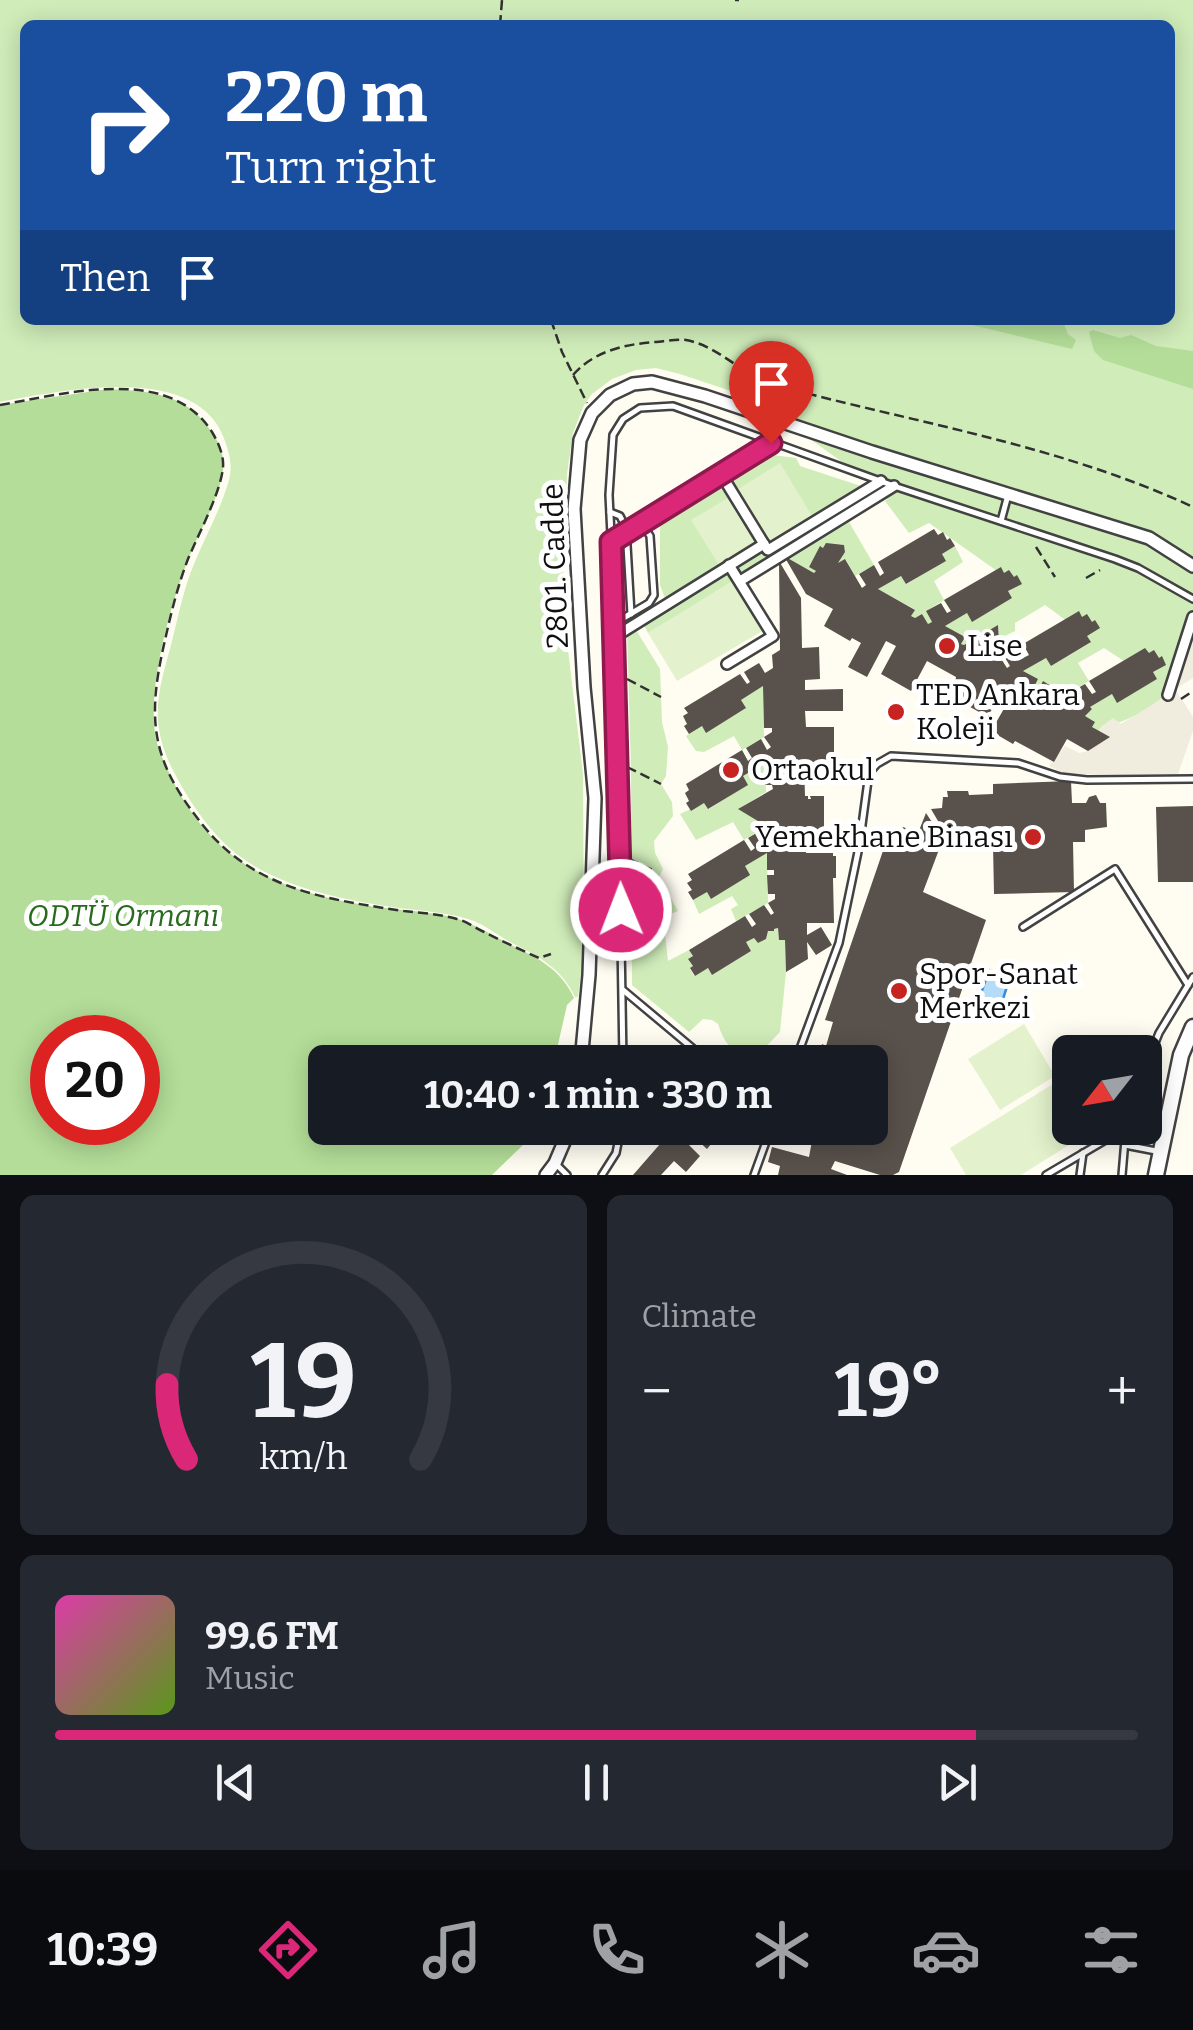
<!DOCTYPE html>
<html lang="en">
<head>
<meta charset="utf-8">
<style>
  :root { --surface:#171b24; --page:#242831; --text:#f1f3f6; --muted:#9ea1a6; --line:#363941; --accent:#db2777 }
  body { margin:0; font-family:Bitter,serif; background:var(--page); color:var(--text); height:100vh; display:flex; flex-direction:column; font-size:38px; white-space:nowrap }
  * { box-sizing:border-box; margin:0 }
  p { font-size:32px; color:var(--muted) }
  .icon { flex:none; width:55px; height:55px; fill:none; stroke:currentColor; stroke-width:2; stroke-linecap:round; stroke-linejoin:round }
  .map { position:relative; height:1175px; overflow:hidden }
  .panel { display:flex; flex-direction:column; gap:20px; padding:20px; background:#0d0f14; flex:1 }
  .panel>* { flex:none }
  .hud { position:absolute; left:20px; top:20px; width:1155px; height:305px; border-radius:15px; box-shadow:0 5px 25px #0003; background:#1a4fa0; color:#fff; overflow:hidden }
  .needle { width:65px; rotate:239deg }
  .buttons { position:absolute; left:1052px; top:1035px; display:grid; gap:20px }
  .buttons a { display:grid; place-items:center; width:110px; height:110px; border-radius:15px; background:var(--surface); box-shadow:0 5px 25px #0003; font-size:50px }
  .speed { position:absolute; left:30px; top:1015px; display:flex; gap:20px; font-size:50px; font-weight:700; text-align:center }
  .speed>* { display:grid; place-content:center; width:130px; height:130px; border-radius:50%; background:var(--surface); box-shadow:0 5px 25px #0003; line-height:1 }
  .speed .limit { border:15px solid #d22; background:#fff; color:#111 }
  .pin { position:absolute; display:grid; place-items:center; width:85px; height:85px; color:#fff; margin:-102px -42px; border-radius:50% 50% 50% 0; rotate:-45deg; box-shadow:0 0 10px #0007 }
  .pin .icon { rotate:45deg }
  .me { position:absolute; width:110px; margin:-55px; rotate:359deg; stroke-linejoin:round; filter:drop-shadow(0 0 8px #0008) }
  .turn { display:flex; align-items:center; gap:35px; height:210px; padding:0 40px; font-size:45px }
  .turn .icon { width:130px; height:130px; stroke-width:2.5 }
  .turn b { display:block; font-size:70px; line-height:85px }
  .then { display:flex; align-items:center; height:95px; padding:0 40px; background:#0003; gap:20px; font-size:38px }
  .big { font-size:75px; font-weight:700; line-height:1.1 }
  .panel .tile { flex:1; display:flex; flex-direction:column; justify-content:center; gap:15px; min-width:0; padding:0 35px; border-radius:15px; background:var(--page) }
  .panel .dial { align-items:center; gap:0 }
  .dial svg { height:260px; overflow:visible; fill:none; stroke:var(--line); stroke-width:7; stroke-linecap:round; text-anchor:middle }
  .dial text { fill:var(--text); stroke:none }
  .song { display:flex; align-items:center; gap:30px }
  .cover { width:120px; height:120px; border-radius:15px; background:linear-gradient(135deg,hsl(320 70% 55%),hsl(90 70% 35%)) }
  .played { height:10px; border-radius:5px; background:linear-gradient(90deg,var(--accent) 85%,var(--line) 85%) }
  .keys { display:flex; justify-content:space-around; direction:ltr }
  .heat { display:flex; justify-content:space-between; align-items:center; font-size:55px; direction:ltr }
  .panel .tiles { flex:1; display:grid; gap:20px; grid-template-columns:1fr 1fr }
  .tile:last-child { grid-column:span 2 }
  .trip { position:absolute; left:308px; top:1045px; width:580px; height:100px; border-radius:15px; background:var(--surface); box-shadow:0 5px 25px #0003; font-weight:700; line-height:100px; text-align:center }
  .tab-bar { display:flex; height:160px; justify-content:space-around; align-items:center; background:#090b0e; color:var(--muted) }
  .tab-bar .icon { width:70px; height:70px }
  .tab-bar .on { color:var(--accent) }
  .tab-bar b { font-size:45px; color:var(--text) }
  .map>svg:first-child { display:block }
  .green { fill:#d0ecb9; fill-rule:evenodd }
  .forest { fill:#b3dd98; fill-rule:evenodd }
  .pitch { fill:#e3f2cc }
  .plaza { fill:#f0eddf }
  .water { fill:#b4dbf8; stroke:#388cd2; stroke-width:2.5 }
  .building { fill:#59514b }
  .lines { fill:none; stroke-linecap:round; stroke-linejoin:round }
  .service-casing { stroke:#424242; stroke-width:10 }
  .pedestrian-casing { stroke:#424242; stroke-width:14 }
  .minor-casing { stroke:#424242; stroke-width:16 }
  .tertiary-casing { stroke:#424242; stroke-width:19 }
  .path { stroke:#313131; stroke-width:2.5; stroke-dasharray:10 5; stroke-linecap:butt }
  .service { stroke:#fff; stroke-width:5 }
  .pedestrian { stroke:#fff; stroke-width:9 }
  .minor { stroke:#fff; stroke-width:11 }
  .tertiary { stroke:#fff; stroke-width:14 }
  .route-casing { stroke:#8e194d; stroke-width:25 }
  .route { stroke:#db2777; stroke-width:18 }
  .poi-dot { fill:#c62321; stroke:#fff; stroke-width:4 }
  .labels { text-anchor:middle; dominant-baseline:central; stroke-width:10; stroke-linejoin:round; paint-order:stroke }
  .street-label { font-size:30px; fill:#0f0f0f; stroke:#fff }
  .poi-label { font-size:30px; fill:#0f0f0f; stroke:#fff; text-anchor:start }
  .park-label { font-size:30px; font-style:italic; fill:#286b1c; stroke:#fff }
</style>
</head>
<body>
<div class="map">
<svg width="1193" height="1175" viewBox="0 0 1193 1175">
  <rect width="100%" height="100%" fill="#fffdf2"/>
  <!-- green -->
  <g class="green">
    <path d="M0,0H1193V671C1167,695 1138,722 1102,726L1098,732L1092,727L1094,721L1085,716L1092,709L1090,707L1112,694L1118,702L1157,679L1153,672L1161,667L1124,661L1104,648L1078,663L1089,681L1071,692L1077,703L1073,705L1067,695L1060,699L1056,697L1059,690L1043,682L1040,687L1035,685L1038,679L1023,671L1046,658L1051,666L1090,643L1086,635L1045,605L1015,623V631L999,639L998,625L964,645L961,644L964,637L945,626L967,613L973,621L1012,598L1008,591L1017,585L929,523L909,533L885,501L890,496L752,398L680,374L656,368L636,370L612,379L592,394L584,405L573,433L567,474L563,578L565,625L583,774L584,950L578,997H575C562,969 540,957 514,944C500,937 488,927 474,921C450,912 418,911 392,907C345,900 289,889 248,862C217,842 193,808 176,776C166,758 159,739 158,719C156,695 165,668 171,645C178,618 183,590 194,564C205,537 221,509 229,480C233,465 229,451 223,436C193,362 60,391 0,402ZM25,25H1170V320H25Z"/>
    <polygon points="773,455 796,458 800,466 882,493 648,633 641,620 667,604 660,585 660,526"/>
    <path d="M849,522L874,565L855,576L846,560L838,563L845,551L844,545C835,543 827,550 820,547L809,567L816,571L814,573L786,557Z"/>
    <polygon points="955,546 963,562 934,581 944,600 926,611 932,622 928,624 922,614 915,618 911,616 914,609 878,589 901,576 907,584 945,561 942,554"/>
    <path d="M633,625L660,669L662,722L668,747L666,776L661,784L672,802L673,816L654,841L655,853L663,869L659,877L678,911L663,917L659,925L665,934L668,961L689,950L693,956L688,959L693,966L690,969L694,976L708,968L712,975L751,951L746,942L754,938L758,943L766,939L768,931L778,928L779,939L785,940L786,972L780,1032L759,1054C735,1057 725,1046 718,1024L712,1020L703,1019L689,1032L632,985L631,769L627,629Z"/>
    <polygon points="763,686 764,737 742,750 734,736 704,752 696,751 686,736 702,726 707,732 745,709 741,700"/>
    <polygon points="765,763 766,792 739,809 766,826 744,840 733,822 696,840 680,814 704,803 709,809 747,785 743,776"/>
    <polygon points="767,853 768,903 736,921 731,909 738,905 732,896 699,914 693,900 707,892 711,899 749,875 745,866"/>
  </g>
  <!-- forest -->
  <g class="forest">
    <polygon points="1048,320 1064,324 1068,334 1076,340 1072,349 968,324 963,321"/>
    <polygon points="1093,330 1120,338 1131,335 1156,346 1193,351 1193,389 1103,360 1094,351 1089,332"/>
    <path d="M108,389C152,391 189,394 213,434C220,444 225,458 223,470C219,499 201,528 190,555C171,601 146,690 156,739C158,749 163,759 167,768C209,863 278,892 376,907C400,910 436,912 458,919C477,925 495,937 513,946C539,958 562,971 574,998L567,1005L554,1062H325V1128H531L522,1146L492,1175H0V405ZM52,1038H138V1122H52Z"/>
  </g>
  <!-- pitch -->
  <g class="pitch">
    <polygon points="780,463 815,521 768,550 764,545 722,570 691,520 733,495 732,493"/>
    <polygon points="737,578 768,628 677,681 648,633"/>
    <polygon points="1024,1024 1055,1076 1000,1110 968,1059"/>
    <polygon points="1061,1079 1070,1093 1070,1128 1091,1128 1093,1130 1021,1175 966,1175 950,1148"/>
  </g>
  <!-- plaza -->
  <g class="plaza">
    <polygon points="1193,626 1193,678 1172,691"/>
    <polygon points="1176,690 1193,717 1193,731 1178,774 1060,774 1059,771 1049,766 1065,746 1079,753 1088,751 1102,726 1113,718 1121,724"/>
  </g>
  <!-- water -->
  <polygon class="water" points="989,970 1010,977 997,1018 975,1011"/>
  <!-- building -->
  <g class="building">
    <polygon points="934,529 938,535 943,532 947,540 950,538 955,546 942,554 946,561 906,584 901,576 878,589 915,610 911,616 915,618 922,614 928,624 932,622 926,611 941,603 947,613 951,611 944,600 1001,567 1004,573 1009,570 1014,577 1017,575 1022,584 1008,591 1012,598 972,622 967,613 945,626 965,637 961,644 964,645 998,625 1000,657 1007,668 1010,666 1004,656 1019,647 1025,657 1029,655 1023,644 1079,611 1082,617 1087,614 1092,622 1095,620 1100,628 1087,636 1091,642 1051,666 1046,658 1023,671 1038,679 1035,685 1040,687 1043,681 1059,691 1056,697 1060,699 1067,695 1073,705 1077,703 1071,692 1085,684 1092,694 1096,692 1089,681 1145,648 1149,653 1154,650 1159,658 1162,656 1166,665 1153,672 1157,679 1117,703 1112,694 1090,707 1092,709 1085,716 1095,722 1092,727 1110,737 1088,751 1067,739 1054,762 1015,741 1013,744 994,733 996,730 993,728 1006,705 1000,701 998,705 993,702 992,704 994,705 988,717 947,694 953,682 955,684 956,677 927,661 911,691 881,674 896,646 886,641 867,677 848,667 861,643 852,638 850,641 824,626 833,609 806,594 784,556 814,573 816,571 809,567 820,546 823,548 826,543 844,545 845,552 838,563 845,559 862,588 866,585 859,574 874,565 880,576 884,573 878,562"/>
    <polygon points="779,561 801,598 802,648 819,647 820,679 805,680 805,690 843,689 843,711 805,711 806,727 834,727 834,763 804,763 805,796 808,796 808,799 811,799 810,796 824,796 824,843 811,844 809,841 809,846 806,846 806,853 833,853 833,856 836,856 836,878 833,878 834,923 807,923 807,935 821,927 832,945 816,955 807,942 808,959 786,972 785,940 779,940 778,928 774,929 774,931 768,931 766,939 758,943 754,938 746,942 751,951 712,975 708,968 695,976 690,968 693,966 688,959 693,956 689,950 745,916 752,927 756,924 749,914 764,905 771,915 774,913 768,903 775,899 775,894 768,894 767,875 774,875 774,870 767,870 767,853 745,866 750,875 711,899 707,892 693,900 688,892 692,890 687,883 692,880 688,874 744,840 751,851 755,848 748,838 763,829 769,839 773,837 766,826 738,809 773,789 772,785 765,785 765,763 743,776 748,785 708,809 704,803 691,811 686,803 689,801 685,793 689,790 686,784 742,750 748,761 752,758 746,748 761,739 767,750 771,747 764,737 772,732 772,728 764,728 763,686 741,700 746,708 706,733 702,726 689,734 684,726 687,724 683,716 688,713 684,708 740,674 747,684 750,682 744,672 759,663 765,673 773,668 772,655 780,650"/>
    <polygon points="1071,781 1072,803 1086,803 1089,797 1096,795 1100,803 1106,803 1107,827 1085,830 1085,842 1073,842 1074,892 994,894 993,845 983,844 978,831 945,833 931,809 942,808 943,797 948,797 947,791 968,791 969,795 993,794 993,784"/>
    <polygon points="1193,806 1193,882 1158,882 1156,807"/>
    <polygon points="926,813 943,839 923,892 986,920 899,1172 893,1175 880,1175 835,1161 831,1169 847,1175 778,1175 780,1166 768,1162 772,1147 809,1157 812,1141 787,1132 788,1128 870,1128 870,1062 811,1062 816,1048 820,1050 822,1044 826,1046 833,1022 825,1020 885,845 894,847 903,827 918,833"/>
    <polygon points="674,1128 715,1128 720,1133 707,1149 694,1137 688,1144 700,1156 686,1172 674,1161 661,1175 633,1175"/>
  </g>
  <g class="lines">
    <defs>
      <g id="service">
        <polyline points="610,512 620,516 626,528 631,614"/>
        <polyline points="1001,521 1008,495"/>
        <polyline points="611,542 770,444"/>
        <polyline points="615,623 649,603 654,595 650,536 642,524"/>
        <polyline points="1023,927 1115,869 1188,985"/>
        <polyline points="623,990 702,1056"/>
        <polyline points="623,1062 616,636 609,495 613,435 623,419 640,408 673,406 894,486 1115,559 1138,568 1193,599"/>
        <polyline points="795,1062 839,943 859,847 869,773 877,764 891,756 1018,763 1060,777 1087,780 1193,779"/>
        <polyline points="1145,1068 1159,1033 1193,977"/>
        <polyline points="1145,1119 1163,1122"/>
        <polyline points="1125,1145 1156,1151"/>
        <polyline points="555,1163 567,1175"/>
        <polyline points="602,1175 616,1153 621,1128"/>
        <polyline points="754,1175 771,1128"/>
        <polyline points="1046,1175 1126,1128"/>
        <polyline points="1080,1175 1083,1153"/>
        <polyline points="1122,1175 1126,1128"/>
      </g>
      <g id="pedestrian">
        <polyline points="721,474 767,549"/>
        <polyline points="768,550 881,481"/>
        <polyline points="740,581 894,486"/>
        <polyline points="616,636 764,544"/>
        <polyline points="727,664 773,636 729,565"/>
        <polyline points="1168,695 1193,617"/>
      </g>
      <g id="minor">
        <polyline points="581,1062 589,975 595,798 584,687 574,509 580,440 592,413 610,395 633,384 652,382 705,396 872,452 1149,538 1193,566"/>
        <polyline points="546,1175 555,1163 570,1128"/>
      </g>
      <polyline id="tertiary" points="1156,1175 1181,1055 1193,1027"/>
    </defs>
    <!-- service casing -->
    <use href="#service" class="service-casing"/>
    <!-- pedestrian casing -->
    <use href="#pedestrian" class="pedestrian-casing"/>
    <!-- minor casing -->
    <use href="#minor" class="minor-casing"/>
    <!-- tertiary casing -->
    <use href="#tertiary" class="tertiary-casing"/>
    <!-- path -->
    <g class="path">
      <polyline points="735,0 739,0"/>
      <polyline points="500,25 502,0"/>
      <polyline points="551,320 562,352 587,403"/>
      <path d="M573,375C594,351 625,344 656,342C666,341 677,339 686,340C719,346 743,376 775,385C915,423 1060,445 1193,507"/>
      <path d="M0,405C64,394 169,364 212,432C218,442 224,455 223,467C221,492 198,535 188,559C178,585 171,613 165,640C146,722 151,762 206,829C257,890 330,900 404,911C421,913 440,914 457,919C466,921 475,928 484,932C502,941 521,950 539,958L551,954"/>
      <polyline points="1036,547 1055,577"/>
      <polyline points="1086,578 1100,570"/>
      <polyline points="627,679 661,697"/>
      <polyline points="1181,699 1193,691"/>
      <polyline points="627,767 661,784"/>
      <polyline points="629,859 655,871"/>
      <polyline points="631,916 665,934"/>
    </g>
    <!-- service -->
    <use href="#service" class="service"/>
    <!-- pedestrian -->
    <use href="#pedestrian" class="pedestrian"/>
    <!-- minor -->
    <use href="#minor" class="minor"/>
    <!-- tertiary -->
    <use href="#tertiary" class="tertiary"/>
  </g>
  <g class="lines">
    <defs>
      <polyline id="route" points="621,910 611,542 771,443"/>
    </defs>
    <!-- route casing -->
    <use href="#route" class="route-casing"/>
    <!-- route -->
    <use href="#route" class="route"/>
  </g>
  <!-- markers -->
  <g class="poi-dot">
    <circle cx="947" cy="646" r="10"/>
    <circle cx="896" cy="712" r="10"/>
    <circle cx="731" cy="770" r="10"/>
    <circle cx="1033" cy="837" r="10"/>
    <circle cx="899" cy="991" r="10"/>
  </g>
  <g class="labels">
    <!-- street labels -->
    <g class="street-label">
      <text transform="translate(555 566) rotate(-92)">2801. Cadde</text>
    </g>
    <!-- poi labels -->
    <g class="poi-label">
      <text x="967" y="646">Lise</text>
      <text x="916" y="695">TED Ankara<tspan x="916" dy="34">Koleji</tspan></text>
      <text x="751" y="770">Ortaokul</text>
      <text x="1013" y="837" text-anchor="end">Yemekhane Binası</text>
      <text x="919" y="974">Spor-Sanat<tspan x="919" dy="34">Merkezi</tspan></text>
    </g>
    <!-- park labels -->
    <g class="park-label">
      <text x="123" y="916">ODTÜ Ormanı</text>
    </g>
  </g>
</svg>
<div class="buttons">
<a><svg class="needle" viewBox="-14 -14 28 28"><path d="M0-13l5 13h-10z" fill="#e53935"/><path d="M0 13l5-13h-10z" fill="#9ea1a6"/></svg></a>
</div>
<div class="speed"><div class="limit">20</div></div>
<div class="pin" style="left:771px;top:443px;background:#d93025"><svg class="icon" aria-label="arrive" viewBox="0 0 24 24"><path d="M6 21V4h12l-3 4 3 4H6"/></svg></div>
<svg class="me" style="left:621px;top:910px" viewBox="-20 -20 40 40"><circle r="17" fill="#db2777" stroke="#fff" stroke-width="3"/><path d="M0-11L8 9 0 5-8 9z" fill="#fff"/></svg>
<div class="trip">10:40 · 1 min · 330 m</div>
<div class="hud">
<div class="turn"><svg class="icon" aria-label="right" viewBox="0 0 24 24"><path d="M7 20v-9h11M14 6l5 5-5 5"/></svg><div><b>220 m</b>Turn right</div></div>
<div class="then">Then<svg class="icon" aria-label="arrive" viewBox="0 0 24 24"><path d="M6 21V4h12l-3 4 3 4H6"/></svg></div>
</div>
</div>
<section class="panel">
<div class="tiles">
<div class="tile dial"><svg viewBox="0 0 100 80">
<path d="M14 69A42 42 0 1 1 86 69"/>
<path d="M14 69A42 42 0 0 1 8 46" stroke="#db2777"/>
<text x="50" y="56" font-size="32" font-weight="700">19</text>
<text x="50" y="72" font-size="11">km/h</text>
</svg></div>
<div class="tile"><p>Climate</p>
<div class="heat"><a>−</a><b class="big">19°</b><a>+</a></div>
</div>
<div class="tile">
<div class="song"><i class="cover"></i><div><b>99.6 FM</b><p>Music</p></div></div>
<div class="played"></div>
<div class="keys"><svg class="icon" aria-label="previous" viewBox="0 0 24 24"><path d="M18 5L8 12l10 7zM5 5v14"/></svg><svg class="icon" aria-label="pause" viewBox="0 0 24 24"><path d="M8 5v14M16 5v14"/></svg><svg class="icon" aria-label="next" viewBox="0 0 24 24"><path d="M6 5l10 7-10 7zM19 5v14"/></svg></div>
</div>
</div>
</section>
<nav class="tab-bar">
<b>10:39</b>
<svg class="icon on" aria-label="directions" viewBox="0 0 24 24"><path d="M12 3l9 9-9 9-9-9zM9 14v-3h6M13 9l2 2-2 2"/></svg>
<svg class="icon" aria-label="music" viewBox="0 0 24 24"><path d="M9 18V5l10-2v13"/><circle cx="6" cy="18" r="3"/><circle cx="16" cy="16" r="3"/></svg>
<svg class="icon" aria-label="phone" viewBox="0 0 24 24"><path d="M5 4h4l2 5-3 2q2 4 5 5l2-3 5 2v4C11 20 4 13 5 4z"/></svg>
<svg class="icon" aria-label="climate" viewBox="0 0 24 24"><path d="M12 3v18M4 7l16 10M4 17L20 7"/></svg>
<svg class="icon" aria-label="car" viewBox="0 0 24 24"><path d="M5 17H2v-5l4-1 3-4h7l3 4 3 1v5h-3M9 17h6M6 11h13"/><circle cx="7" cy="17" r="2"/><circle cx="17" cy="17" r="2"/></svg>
<svg class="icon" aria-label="filters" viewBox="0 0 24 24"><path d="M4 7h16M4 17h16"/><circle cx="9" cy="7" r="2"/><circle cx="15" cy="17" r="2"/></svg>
</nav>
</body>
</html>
